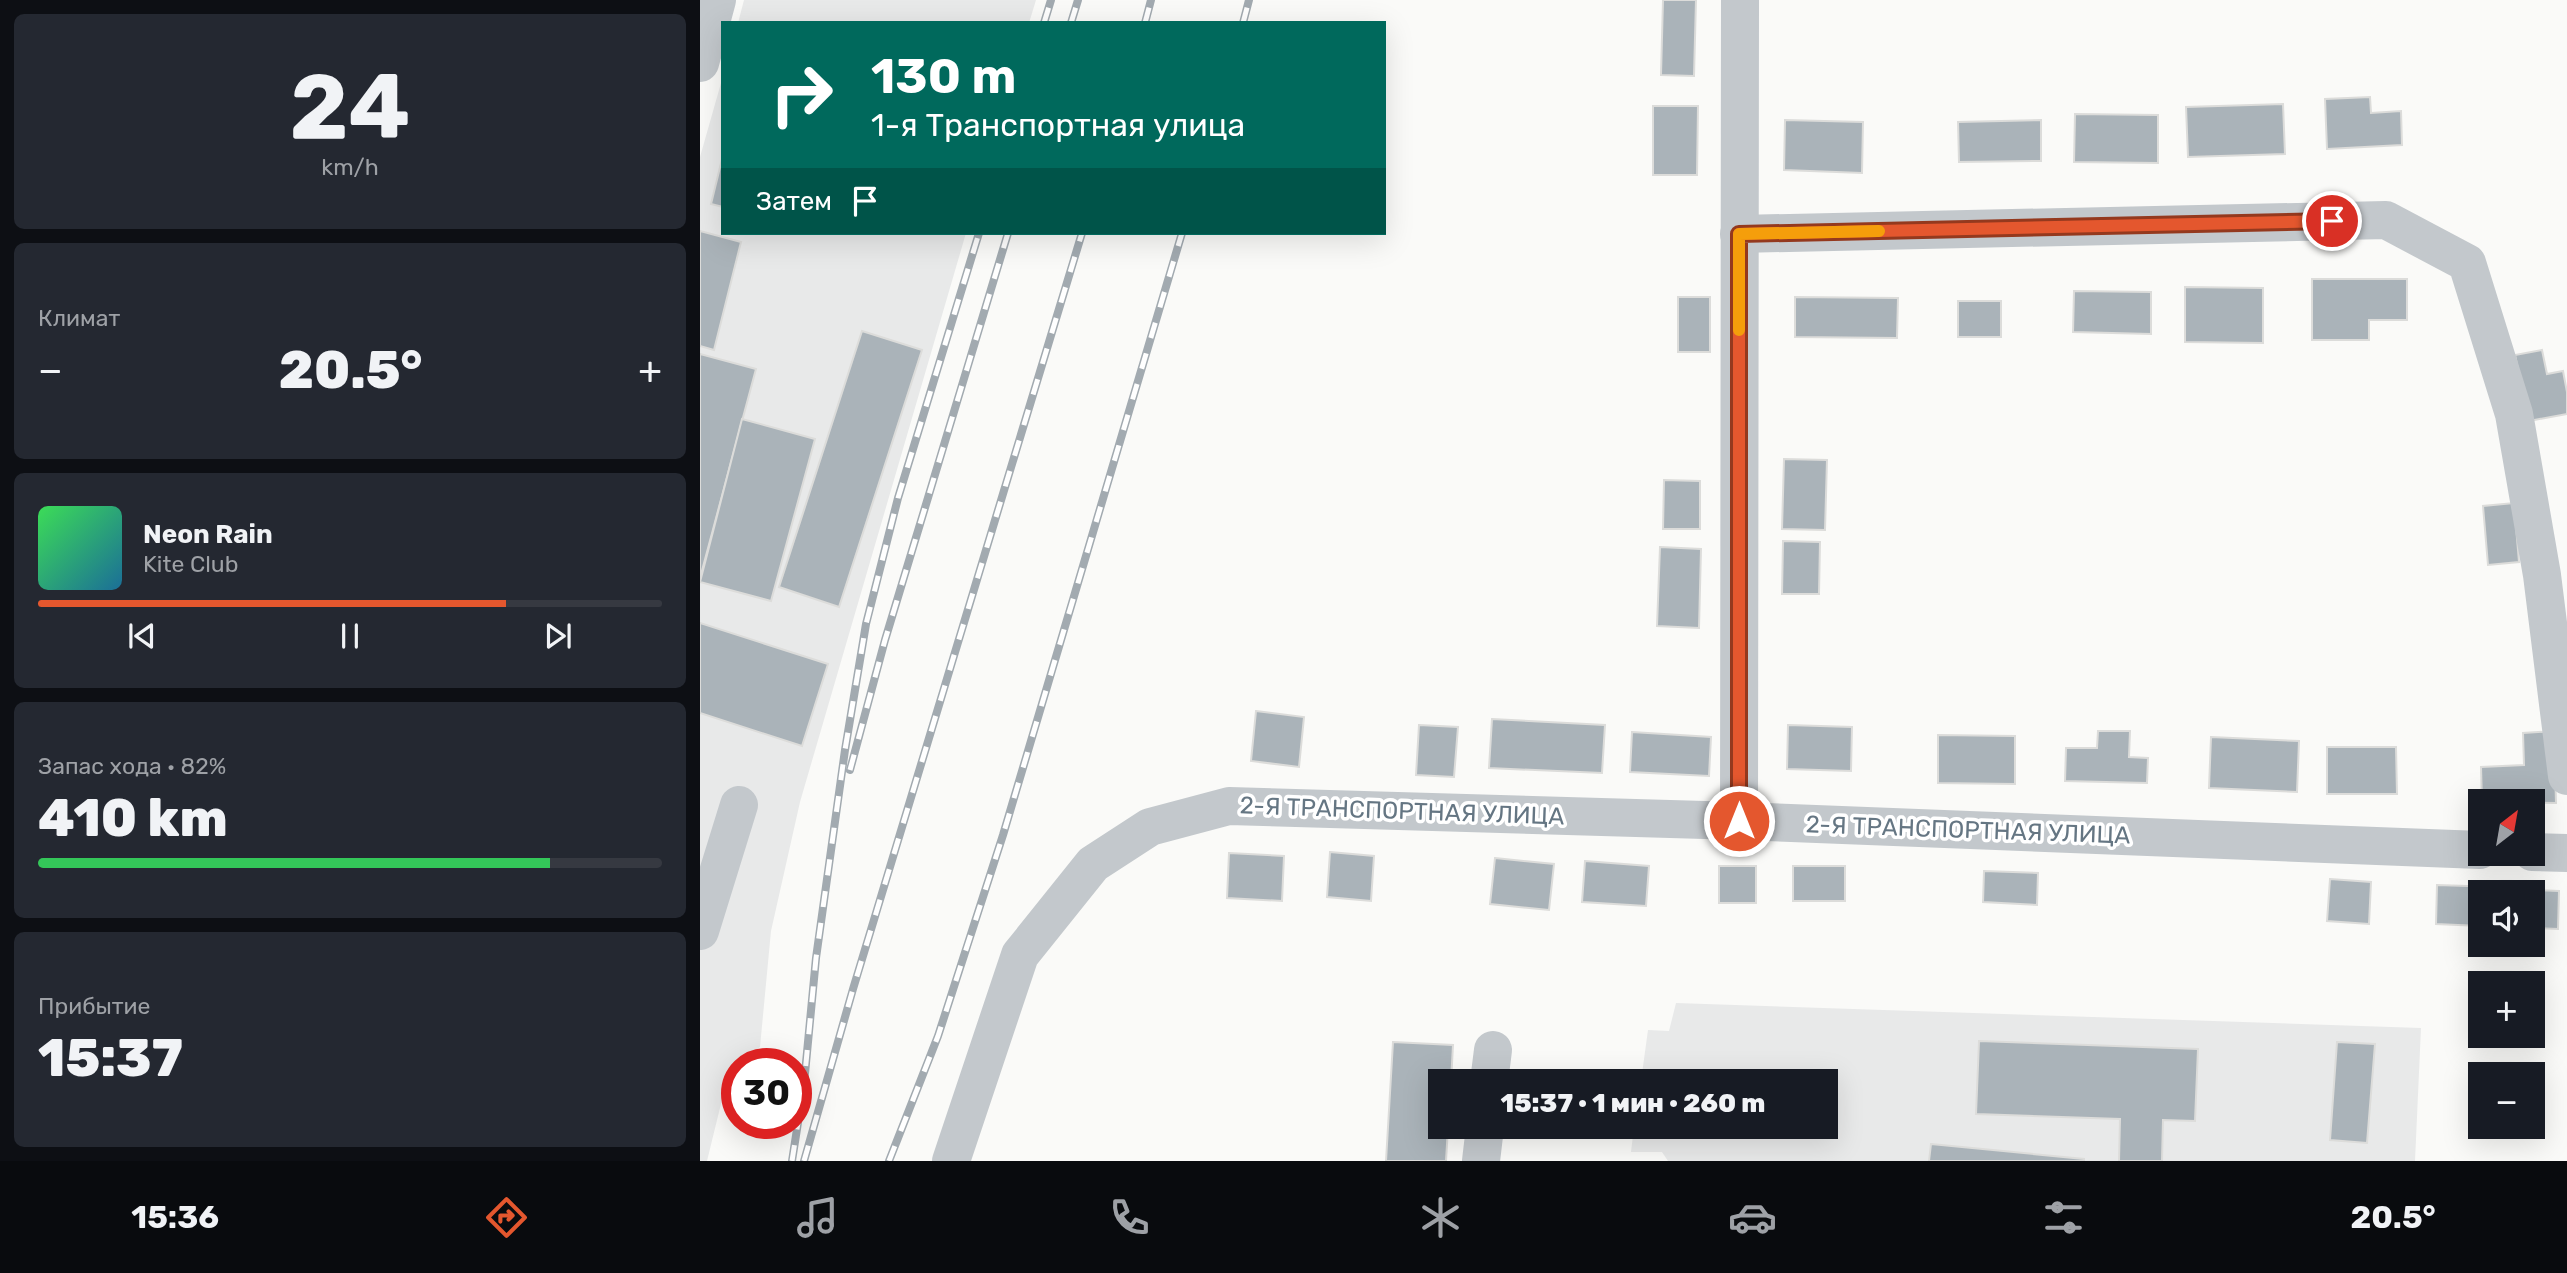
<!DOCTYPE html>
<html lang="ru">
<head>
<meta charset="utf-8">
<style>
  :root { --surface:#171b24; --page:#242831; --text:#f1f3f6; --muted:#9ea1a6; --line:#363941; --accent:#e4572e }
  body { margin:0; font-family:Rubik,sans-serif; background:var(--page); color:var(--text); height:100vh; display:flex; flex-direction:column; font-size:26px; white-space:nowrap }
  * { box-sizing:border-box; margin:0 }
  p { font-size:23px; color:var(--muted) }
  .icon { flex:none; width:38px; height:38px; fill:none; stroke:currentColor; stroke-width:2; stroke-linecap:round; stroke-linejoin:round }
  .map { position:relative; flex:1; overflow:hidden }
  .details { display:flex; flex-direction:column; gap:14px; padding:14px; background:#0d0f14; width:700px }
  .details>* { flex:none }
  .top-card { position:absolute; left:21px; top:21px; width:665px; height:214px; border-radius:0px; box-shadow:0 7px 28px #0002; background:#00695c; color:#fff; overflow:hidden }
  .needle { width:46px; rotate:31deg }
  .buttons { position:absolute; left:1768px; top:789px; display:grid; gap:14px }
  .buttons a { display:grid; place-items:center; width:77px; height:77px; border-radius:0px; background:var(--surface); box-shadow:0 7px 28px #0002; font-size:35px }
  .speed { position:absolute; left:21px; top:1048px; display:flex; gap:14px; font-size:35px; font-weight:700; text-align:center }
  .speed>* { display:grid; place-content:center; width:91px; height:91px; border-radius:50%; background:var(--surface); box-shadow:0 7px 28px #0002; line-height:1 }
  .speed .limit { border:10px solid #d22; background:#fff; color:#111 }
  .pin { position:absolute; display:grid; place-items:center; width:60px; height:60px; color:#fff; margin:-30px; border:4px solid #fff; border-radius:50%; box-shadow:0 2px 7px #0007 }
  .me { position:absolute; width:77px; margin:-38px; rotate:0deg; stroke-linejoin:round; filter:drop-shadow(0 0 5px #0008) }
  .turn { display:flex; align-items:center; gap:24px; height:147px; padding:0 35px; font-size:32px }
  .turn .icon { width:91px; height:91px; stroke-width:2.5 }
  .turn b { display:block; font-size:49px; line-height:60px }
  .then { display:flex; align-items:center; height:66px; padding:0 35px; background:#0003; gap:14px; font-size:26px }
  .big { font-size:52px; font-weight:800; line-height:1.1 }
  .details .widget { flex:1; display:flex; flex-direction:column; justify-content:center; gap:10px; min-width:0; padding:0 24px; border-radius:10px; background:var(--page) }
  .details .dial { align-items:center; gap:0 }
  .dial b { font-size:91px; line-height:1 }
  .song { display:flex; align-items:center; gap:21px }
  .cover { width:84px; height:84px; border-radius:10px; background:linear-gradient(135deg,hsl(130 70% 55%),hsl(200 70% 35%)) }
  .played { height:7px; border-radius:4px; background:linear-gradient(90deg,var(--accent) 75%,var(--line) 75%) }
  .keys { display:flex; justify-content:space-around; direction:ltr }
  .heat { display:flex; justify-content:space-between; align-items:center; font-size:38px; direction:ltr }
  .charge { height:10px; border-radius:5px; background:linear-gradient(90deg,#34c759 82%,var(--line) 0) }
  .trip { position:absolute; left:728px; top:1069px; width:410px; height:70px; border-radius:0px; background:var(--surface); box-shadow:0 7px 28px #0002; font-weight:800; line-height:70px; text-align:center }
  .tabs { display:flex; height:112px; justify-content:space-around; align-items:center; background:#090b0e; color:var(--muted) }
  .tabs .icon { width:49px; height:49px }
  .tabs .selected { color:var(--accent) }
  .tabs b { font-size:32px; color:var(--text) }
  main { display:flex; flex:1; min-height:0 }
  .map>svg:first-child { display:block }
  .built { fill:#e8e9e9 }
  .building { fill:#aab3b9; stroke:#dcdcda; stroke-width:2 }
  .lines { fill:none; stroke-linecap:round; stroke-linejoin:round }
  .minor { stroke:#c3c8cc; stroke-width:38 }
  .rail-casing { stroke:#a2aab0; stroke-width:8 }
  .rail { stroke:#fff; stroke-width:5; stroke-dasharray:16; stroke-linecap:butt }
  .route-casing { stroke:#94391e; stroke-width:18 }
  .route { stroke:#e4572e; stroke-width:12 }
  .slow { stroke:#f59e0b; stroke-width:12 }
  .labels { text-anchor:middle; dominant-baseline:central; stroke-width:7; stroke-linejoin:round; paint-order:stroke }
  .street-label { font-size:24px; fill:#657683; stroke:#fff }
</style>
</head>
<body>
<main>
<section class="details">
<div class="widget dial"><b>24</b><p>km/h</p></div>
<div class="widget"><p>Климат</p>
<div class="heat"><a>−</a><b class="big">20.5°</b><a>+</a></div>
</div>
<div class="widget">
<div class="song"><i class="cover"></i><div><b>Neon Rain</b><p>Kite Club</p></div></div>
<div class="played"></div>
<div class="keys"><svg class="icon" aria-label="previous" viewBox="0 0 24 24"><path d="M18 5L8 12l10 7zM5 5v14"/></svg><svg class="icon" aria-label="pause" viewBox="0 0 24 24"><path d="M8 5v14M16 5v14"/></svg><svg class="icon" aria-label="next" viewBox="0 0 24 24"><path d="M6 5l10 7-10 7zM19 5v14"/></svg></div>
</div>
<div class="widget"><p>Запас хода · 82%</p><b class="big">410 km</b><div class="charge"></div></div>
<div class="widget"><p>Прибытие</p><b class="big">15:37</b></div>
</section>
<div class="map">
<svg width="1867" height="1161" viewBox="0 0 1867 1161">
  <rect width="100%" height="100%" fill="#fafaf8"/>
  <!-- built -->
  <g class="built">
    <polygon points="44,0 336,0 329,23 38,23"/>
    <polygon points="23,76 23,233 266,233 100,802 71,931 60,1047 29,1071 7,1161 0,1161 0,157"/>
    <polygon points="976,1003 1721,1028 1715,1161 968,1161 962,1152 931,1152 934,1127 1125,1127 1125,1082 941,1081 948,1030 969,1031"/>
  </g>
  <!-- building -->
  <g class="building">
    <polygon points="963,0 996,0 994,76 961,75"/>
    <polygon points="1670,97 1671,113 1701,111 1702,145 1627,149 1625,99"/>
    <polygon points="1583,104 1585,154 1488,157 1486,107"/>
    <polygon points="953,106 998,106 997,175 953,175"/>
    <polygon points="1375,114 1458,115 1458,163 1374,162"/>
    <polygon points="1085,120 1163,122 1162,173 1084,170"/>
    <polygon points="1341,120 1341,161 1259,162 1258,122"/>
    <polygon points="23,155 23,207 11,204"/>
    <polygon points="0,231 41,242 14,350 0,346"/>
    <polygon points="1612,279 1707,279 1707,320 1669,320 1669,340 1612,340"/>
    <polygon points="1485,287 1563,288 1563,343 1485,342"/>
    <polygon points="1374,291 1451,292 1451,334 1373,332"/>
    <rect x="978" y="297" width="32" height="55"/>
    <polygon points="1095,297 1198,298 1197,338 1095,337"/>
    <rect x="1258" y="301" width="43" height="36"/>
    <polygon points="162,331 222,350 139,607 79,587"/>
    <polygon points="1842,350 1847,374 1863,371 1867,392 1867,414 1829,421 1815,355"/>
    <polygon points="0,354 56,369 0,578"/>
    <polygon points="42,419 115,439 71,601 0,582"/>
    <polygon points="1084,459 1127,460 1125,530 1082,529"/>
    <polygon points="964,480 1000,481 1000,529 963,529"/>
    <polygon points="1814,503 1819,562 1788,565 1783,506"/>
    <polygon points="1083,541 1120,542 1119,594 1082,594"/>
    <polygon points="960,547 1001,549 999,628 957,626"/>
    <polygon points="0,623 128,664 102,746 0,713"/>
    <polygon points="556,711 604,717 599,767 551,761"/>
    <polygon points="792,719 905,725 902,773 789,768"/>
    <polygon points="719,725 758,727 754,777 716,775"/>
    <polygon points="1088,725 1152,727 1151,771 1087,769"/>
    <polygon points="1398,731 1430,731 1429,757 1448,758 1447,783 1365,781 1366,748 1397,748"/>
    <polygon points="1854,731 1856,803 1782,802 1781,767 1824,765 1823,733"/>
    <polygon points="932,732 1011,737 1009,776 930,772"/>
    <polygon points="1238,735 1315,736 1315,784 1238,783"/>
    <polygon points="1511,737 1599,741 1597,792 1509,788"/>
    <polygon points="1627,747 1696,747 1697,794 1627,794"/>
    <polygon points="630,852 674,856 671,901 627,897"/>
    <polygon points="529,853 584,856 582,901 527,898"/>
    <polygon points="795,858 854,864 849,910 790,904"/>
    <polygon points="885,861 949,866 946,906 882,902"/>
    <rect x="1019" y="866" width="37" height="37"/>
    <rect x="1093" y="866" width="52" height="35"/>
    <polygon points="1284,871 1338,873 1337,905 1283,902"/>
    <polygon points="1630,879 1671,882 1669,924 1627,921"/>
    <polygon points="1737,885 1797,887 1797,892 1780,892 1780,926 1736,924"/>
    <polygon points="1803,889 1859,891 1858,929 1832,928 1832,892 1803,892"/>
    <polygon points="1279,1041 1498,1049 1495,1121 1463,1120 1462,1161 1419,1161 1420,1119 1276,1114"/>
    <polygon points="693,1042 753,1045 751,1082 740,1082 740,1127 748,1127 746,1161 686,1161"/>
    <polygon points="1637,1042 1675,1044 1667,1143 1630,1140"/>
    <polygon points="1231,1144 1384,1159 1384,1161 1229,1161"/>
  </g>
  <g class="lines">
    <!-- minor -->
    <g class="minor">
      <polyline points="0,63 17,0"/>
      <polyline points="1039,234 1686,220 1767,263 1814,414 1842,575 1867,776"/>
      <polyline points="1039,821 1040,0"/>
      <polyline points="1832,852 1867,853"/>
      <polyline points="0,931 39,805"/>
      <polyline points="789,1082 793,1050"/>
      <polyline points="251,1161 320,955 393,864 450,827 529,806 1039,821 1780,850"/>
      <polyline points="781,1161 785,1127"/>
    </g>
    <defs>
      <g id="rail">
        <polyline points="344,23 351,0"/>
        <polyline points="371,23 378,0"/>
        <polyline points="445,23 451,0"/>
        <polyline points="543,23 549,0"/>
        <polyline points="150,770 185,640 308,233"/>
        <polyline points="92,1161 104,1084 116,958 145,750 166,624 198,498 279,233"/>
        <polyline points="104,1161 153,989 382,233"/>
        <polyline points="189,1161 238,1036 303,835 482,233"/>
      </g>
    </defs>
    <!-- rail casing -->
    <use href="#rail" class="rail-casing"/>
    <!-- rail -->
    <use href="#rail" class="rail"/>
  </g>
  <g class="lines">
    <defs>
      <polyline id="route" points="1039,821 1039,234 1632,221"/>
    </defs>
    <!-- route casing -->
    <use href="#route" class="route-casing"/>
    <!-- route -->
    <use href="#route" class="route"/>
    <!-- slow -->
    <polyline class="slow" points="1039,330 1039,234 1179,231"/>
  </g>
  <g class="labels">
    <!-- street labels -->
    <g class="street-label">
      <text transform="translate(702 811) rotate(2)">2-Я ТРАНСПОРТНАЯ УЛИЦА</text>
      <text transform="translate(1268 830) rotate(2)">2-Я ТРАНСПОРТНАЯ УЛИЦА</text>
    </g>
  </g>
</svg>
<div class="buttons">
<a><svg class="needle" viewBox="-14 -14 28 28"><path d="M0-13l5 13h-10z" fill="#e53935"/><path d="M0 13l5-13h-10z" fill="#9ea1a6"/></svg></a>
<a><svg class="icon" aria-label="sound" viewBox="0 0 24 24"><path d="M4 9h4l5-4v14l-5-4H4zM17 9q2 3 0 6"/></svg></a>
<a>+</a>
<a>−</a>
</div>
<div class="speed"><div class="limit">30</div></div>
<div class="pin" style="left:1632px;top:221px;background:#d93025"><svg class="icon" aria-label="arrive" viewBox="0 0 24 24"><path d="M6 21V4h12l-3 4 3 4H6"/></svg></div>
<svg class="me" style="left:1039px;top:821px" viewBox="-20 -20 40 40"><circle r="17" fill="#e4572e" stroke="#fff" stroke-width="3"/><path d="M0-11L8 9 0 5-8 9z" fill="#fff"/></svg>
<div class="trip">15:37 · 1 мин · 260 m</div>
<div class="top-card">
<div class="turn"><svg class="icon" aria-label="right" viewBox="0 0 24 24"><path d="M7 20v-9h11M14 6l5 5-5 5"/></svg><div><b>130 m</b>1-я Транспортная улица</div></div>
<div class="then">Затем<svg class="icon" aria-label="arrive" viewBox="0 0 24 24"><path d="M6 21V4h12l-3 4 3 4H6"/></svg></div>
</div>
</div>
</main>
<nav class="tabs">
<b>15:36</b>
<svg class="icon selected" aria-label="directions" viewBox="0 0 24 24"><path d="M12 3l9 9-9 9-9-9zM9 14v-3h6M13 9l2 2-2 2"/></svg>
<svg class="icon" aria-label="music" viewBox="0 0 24 24"><path d="M9 18V5l10-2v13"/><circle cx="6" cy="18" r="3"/><circle cx="16" cy="16" r="3"/></svg>
<svg class="icon" aria-label="phone" viewBox="0 0 24 24"><path d="M5 4h4l2 5-3 2q2 4 5 5l2-3 5 2v4C11 20 4 13 5 4z"/></svg>
<svg class="icon" aria-label="climate" viewBox="0 0 24 24"><path d="M12 3v18M4 7l16 10M4 17L20 7"/></svg>
<svg class="icon" aria-label="car" viewBox="0 0 24 24"><path d="M5 17H2v-5l4-1 3-4h7l3 4 3 1v5h-3M9 17h6M6 11h13"/><circle cx="7" cy="17" r="2"/><circle cx="17" cy="17" r="2"/></svg>
<svg class="icon" aria-label="filters" viewBox="0 0 24 24"><path d="M4 7h16M4 17h16"/><circle cx="9" cy="7" r="2"/><circle cx="15" cy="17" r="2"/></svg>
<b>20.5°</b>
</nav>
</body>
</html>
